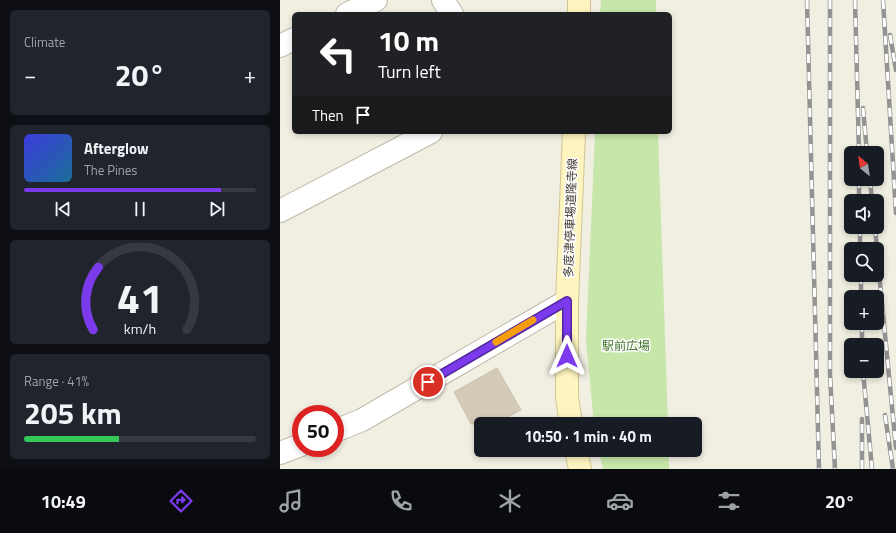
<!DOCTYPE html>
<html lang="en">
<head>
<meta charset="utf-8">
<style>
  :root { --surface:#171b24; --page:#20242c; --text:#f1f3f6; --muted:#9ea1a6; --line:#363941; --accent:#7c3aed }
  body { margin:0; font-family:"Titillium Web","Noto Sans JP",sans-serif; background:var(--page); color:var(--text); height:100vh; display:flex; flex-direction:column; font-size:15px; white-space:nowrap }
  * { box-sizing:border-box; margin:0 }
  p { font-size:13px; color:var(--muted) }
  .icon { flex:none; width:22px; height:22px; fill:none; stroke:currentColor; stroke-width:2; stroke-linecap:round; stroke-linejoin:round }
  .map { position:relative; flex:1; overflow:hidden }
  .drawer { display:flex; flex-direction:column; gap:10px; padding:10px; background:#0d0f14; width:280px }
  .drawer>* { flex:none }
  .top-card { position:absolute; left:12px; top:12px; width:380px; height:122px; border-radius:6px; box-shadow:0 2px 6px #0003; background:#202124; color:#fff; overflow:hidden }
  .needle { width:26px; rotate:331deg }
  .buttons { position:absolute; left:564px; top:146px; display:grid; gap:8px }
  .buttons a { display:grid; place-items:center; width:40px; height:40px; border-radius:6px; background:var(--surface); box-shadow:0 2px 6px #0003; font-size:20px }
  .speed { position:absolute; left:12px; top:405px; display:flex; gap:8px; font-size:20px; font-weight:700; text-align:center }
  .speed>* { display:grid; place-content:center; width:52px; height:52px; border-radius:50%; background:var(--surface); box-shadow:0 2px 6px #0003; line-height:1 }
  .speed .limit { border:6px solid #d22; background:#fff; color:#111 }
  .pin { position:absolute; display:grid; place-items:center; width:34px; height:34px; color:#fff; margin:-17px; border:2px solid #fff; border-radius:50%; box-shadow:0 1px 4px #0007 }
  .me { position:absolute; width:44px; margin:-22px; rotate:0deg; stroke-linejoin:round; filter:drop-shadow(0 0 3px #0008) }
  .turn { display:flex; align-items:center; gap:14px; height:84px; padding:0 20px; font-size:18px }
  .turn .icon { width:52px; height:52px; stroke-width:2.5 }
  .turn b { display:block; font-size:28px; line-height:34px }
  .then { display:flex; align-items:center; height:38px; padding:0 20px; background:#0003; gap:8px; font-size:15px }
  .big { font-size:30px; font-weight:700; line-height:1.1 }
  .drawer .widget { flex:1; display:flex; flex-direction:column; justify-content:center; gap:6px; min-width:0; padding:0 14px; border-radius:6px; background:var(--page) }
  .drawer .dial { align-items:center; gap:0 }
  .dial svg { height:104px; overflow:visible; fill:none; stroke:var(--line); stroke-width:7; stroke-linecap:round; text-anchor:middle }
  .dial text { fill:var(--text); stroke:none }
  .song { display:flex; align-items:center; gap:12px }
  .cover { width:48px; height:48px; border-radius:6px; background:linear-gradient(135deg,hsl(240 70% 55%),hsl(200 70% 35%)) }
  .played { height:4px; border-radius:2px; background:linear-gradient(90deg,var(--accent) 85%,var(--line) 85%) }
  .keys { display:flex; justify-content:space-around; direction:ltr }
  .heat { display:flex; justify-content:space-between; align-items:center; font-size:22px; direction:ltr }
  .charge { height:6px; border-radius:3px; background:linear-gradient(90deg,#34c759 41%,var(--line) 0) }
  .trip { position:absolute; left:194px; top:417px; width:228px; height:40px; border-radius:6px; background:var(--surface); box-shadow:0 2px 6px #0003; font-weight:700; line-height:40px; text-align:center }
  .tabs { display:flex; height:64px; justify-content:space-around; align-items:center; background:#090b0e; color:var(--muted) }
  .tabs .icon { width:28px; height:28px }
  .tabs .current { color:var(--accent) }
  .tabs b { font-size:18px; color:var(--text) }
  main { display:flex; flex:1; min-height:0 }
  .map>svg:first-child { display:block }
  .green { fill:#c6e6aa }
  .building { fill:#d3cab8; stroke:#cdc3ab }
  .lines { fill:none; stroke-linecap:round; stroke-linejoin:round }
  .street-casing { stroke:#bfb9a8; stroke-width:24 }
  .secondary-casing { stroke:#d2c591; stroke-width:24 }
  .street { stroke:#fff; stroke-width:22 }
  .secondary { stroke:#fef4bf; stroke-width:22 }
  .rail-casing { stroke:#939393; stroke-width:4.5 }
  .rail { stroke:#fff; stroke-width:3; stroke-dasharray:9; stroke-linecap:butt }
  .route-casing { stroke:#51269a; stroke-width:10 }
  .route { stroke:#7c3aed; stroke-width:7 }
  .slow { stroke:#f59e0b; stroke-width:7 }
  .labels { text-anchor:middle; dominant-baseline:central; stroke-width:3; stroke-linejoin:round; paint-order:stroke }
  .street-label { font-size:12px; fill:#433e33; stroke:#fff }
  .park-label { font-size:12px; fill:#3e7327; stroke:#fff }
</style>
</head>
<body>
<main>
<section class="drawer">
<div class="widget"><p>Climate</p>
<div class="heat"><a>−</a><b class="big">20°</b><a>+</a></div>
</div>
<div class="widget">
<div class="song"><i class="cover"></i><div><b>Afterglow</b><p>The Pines</p></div></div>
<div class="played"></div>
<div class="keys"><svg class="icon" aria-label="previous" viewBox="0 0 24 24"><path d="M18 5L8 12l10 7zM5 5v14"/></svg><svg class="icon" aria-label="pause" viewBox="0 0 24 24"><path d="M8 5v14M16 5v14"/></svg><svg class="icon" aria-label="next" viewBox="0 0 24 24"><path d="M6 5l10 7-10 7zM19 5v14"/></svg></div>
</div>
<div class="widget dial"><svg viewBox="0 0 100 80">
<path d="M14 69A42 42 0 1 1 86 69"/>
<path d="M14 69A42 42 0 0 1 18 21" stroke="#7c3aed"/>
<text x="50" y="56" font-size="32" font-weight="700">41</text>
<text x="50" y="72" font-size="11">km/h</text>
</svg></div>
<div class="widget"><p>Range · 41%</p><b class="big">205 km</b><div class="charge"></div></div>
</section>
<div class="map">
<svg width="616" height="469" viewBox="0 0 616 469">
  <rect width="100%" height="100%" fill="#f1eee2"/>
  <!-- green -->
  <g class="green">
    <polygon points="321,0 376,0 376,14 320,14"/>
    <polygon points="315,132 378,132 388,424 314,424 306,341"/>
    <polygon points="318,450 389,450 389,469 323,469"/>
  </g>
  <!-- building -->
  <polygon class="building" points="217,368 241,410 215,424 191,424 174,392"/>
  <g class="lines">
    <defs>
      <g id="street">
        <polyline points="163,0 172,14"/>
        <polyline points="67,14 96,0"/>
        <polyline points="0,46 14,39"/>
        <polyline points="0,211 151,132"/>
        <polyline points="55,431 82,420 287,301"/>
        <polyline points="0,453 21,445"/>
      </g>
      <g id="secondary">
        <polyline points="299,14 299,0"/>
        <polyline points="291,424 287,397 287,301 294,132"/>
        <polyline points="296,450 300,469"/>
      </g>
    </defs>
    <!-- street casing -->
    <use href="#street" class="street-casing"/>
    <!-- secondary casing -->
    <use href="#secondary" class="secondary-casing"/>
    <!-- street -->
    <use href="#street" class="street"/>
    <!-- secondary -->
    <use href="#secondary" class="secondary"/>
    <defs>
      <g id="rail">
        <polyline points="527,0 539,469"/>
        <polyline points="550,0 550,374 555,469"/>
        <polyline points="575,0 579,153"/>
        <polyline points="603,0 616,213"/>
        <polyline points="610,35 616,70"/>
        <polyline points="583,108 587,153"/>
        <polyline points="579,179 579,201"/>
        <polyline points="590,179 592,201"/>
        <polyline points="580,227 580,249"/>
        <polyline points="595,227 597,249"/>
        <polyline points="597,252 616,448"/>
        <polyline points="581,275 581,297"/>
        <polyline points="582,323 582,345"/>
        <polyline points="583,371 592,469"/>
        <polyline points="605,415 613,469"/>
        <polyline points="582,469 582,419"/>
      </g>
    </defs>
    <!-- rail casing -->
    <use href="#rail" class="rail-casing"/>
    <!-- rail -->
    <use href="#rail" class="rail"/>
  </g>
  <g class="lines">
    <defs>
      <polyline id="route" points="148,382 287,301 287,356"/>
    </defs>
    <!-- route casing -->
    <use href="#route" class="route-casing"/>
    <!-- route -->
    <use href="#route" class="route"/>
    <!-- slow -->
    <polyline class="slow" points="216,342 253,320"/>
  </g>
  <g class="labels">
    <!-- street labels -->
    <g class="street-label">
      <text transform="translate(290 218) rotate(-88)">多度津停車場道隆寺線</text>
    </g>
    <!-- park labels -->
    <g class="park-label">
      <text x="346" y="345">駅前広場</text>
    </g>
  </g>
</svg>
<div class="buttons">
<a><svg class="needle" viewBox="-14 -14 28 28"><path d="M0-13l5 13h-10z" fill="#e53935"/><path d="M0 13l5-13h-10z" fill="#9ea1a6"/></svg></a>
<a><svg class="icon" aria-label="sound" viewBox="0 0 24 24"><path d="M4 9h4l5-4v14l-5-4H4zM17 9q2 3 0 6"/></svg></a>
<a><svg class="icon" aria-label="search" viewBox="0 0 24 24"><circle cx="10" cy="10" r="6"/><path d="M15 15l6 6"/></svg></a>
<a>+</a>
<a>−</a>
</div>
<div class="speed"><div class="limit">50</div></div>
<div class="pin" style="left:148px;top:382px;background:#d93025"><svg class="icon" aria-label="arrive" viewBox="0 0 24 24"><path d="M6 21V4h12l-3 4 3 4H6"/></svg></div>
<svg class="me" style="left:287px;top:356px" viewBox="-20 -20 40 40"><path d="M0-17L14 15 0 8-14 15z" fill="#7c3aed" stroke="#fff" stroke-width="4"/></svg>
<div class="trip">10:50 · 1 min · 40 m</div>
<div class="top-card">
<div class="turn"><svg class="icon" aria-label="left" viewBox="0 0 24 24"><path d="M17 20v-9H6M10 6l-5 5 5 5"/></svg><div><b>10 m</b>Turn left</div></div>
<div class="then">Then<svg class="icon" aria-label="arrive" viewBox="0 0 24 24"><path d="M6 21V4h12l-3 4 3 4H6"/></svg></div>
</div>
</div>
</main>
<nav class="tabs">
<b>10:49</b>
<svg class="icon current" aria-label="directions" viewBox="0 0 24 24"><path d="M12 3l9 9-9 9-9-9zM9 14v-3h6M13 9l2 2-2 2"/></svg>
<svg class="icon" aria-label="music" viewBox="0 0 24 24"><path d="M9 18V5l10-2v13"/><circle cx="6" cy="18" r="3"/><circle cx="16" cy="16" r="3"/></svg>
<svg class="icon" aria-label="phone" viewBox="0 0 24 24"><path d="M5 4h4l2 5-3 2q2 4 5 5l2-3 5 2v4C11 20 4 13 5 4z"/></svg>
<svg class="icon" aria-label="climate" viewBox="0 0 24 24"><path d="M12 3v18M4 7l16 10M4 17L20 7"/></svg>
<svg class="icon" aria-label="car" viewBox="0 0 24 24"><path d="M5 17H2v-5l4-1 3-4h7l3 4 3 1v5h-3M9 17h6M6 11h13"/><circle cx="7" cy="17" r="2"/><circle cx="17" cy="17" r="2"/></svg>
<svg class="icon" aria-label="filters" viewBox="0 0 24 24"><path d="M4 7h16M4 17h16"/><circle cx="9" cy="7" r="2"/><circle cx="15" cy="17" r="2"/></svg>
<b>20°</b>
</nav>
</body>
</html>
